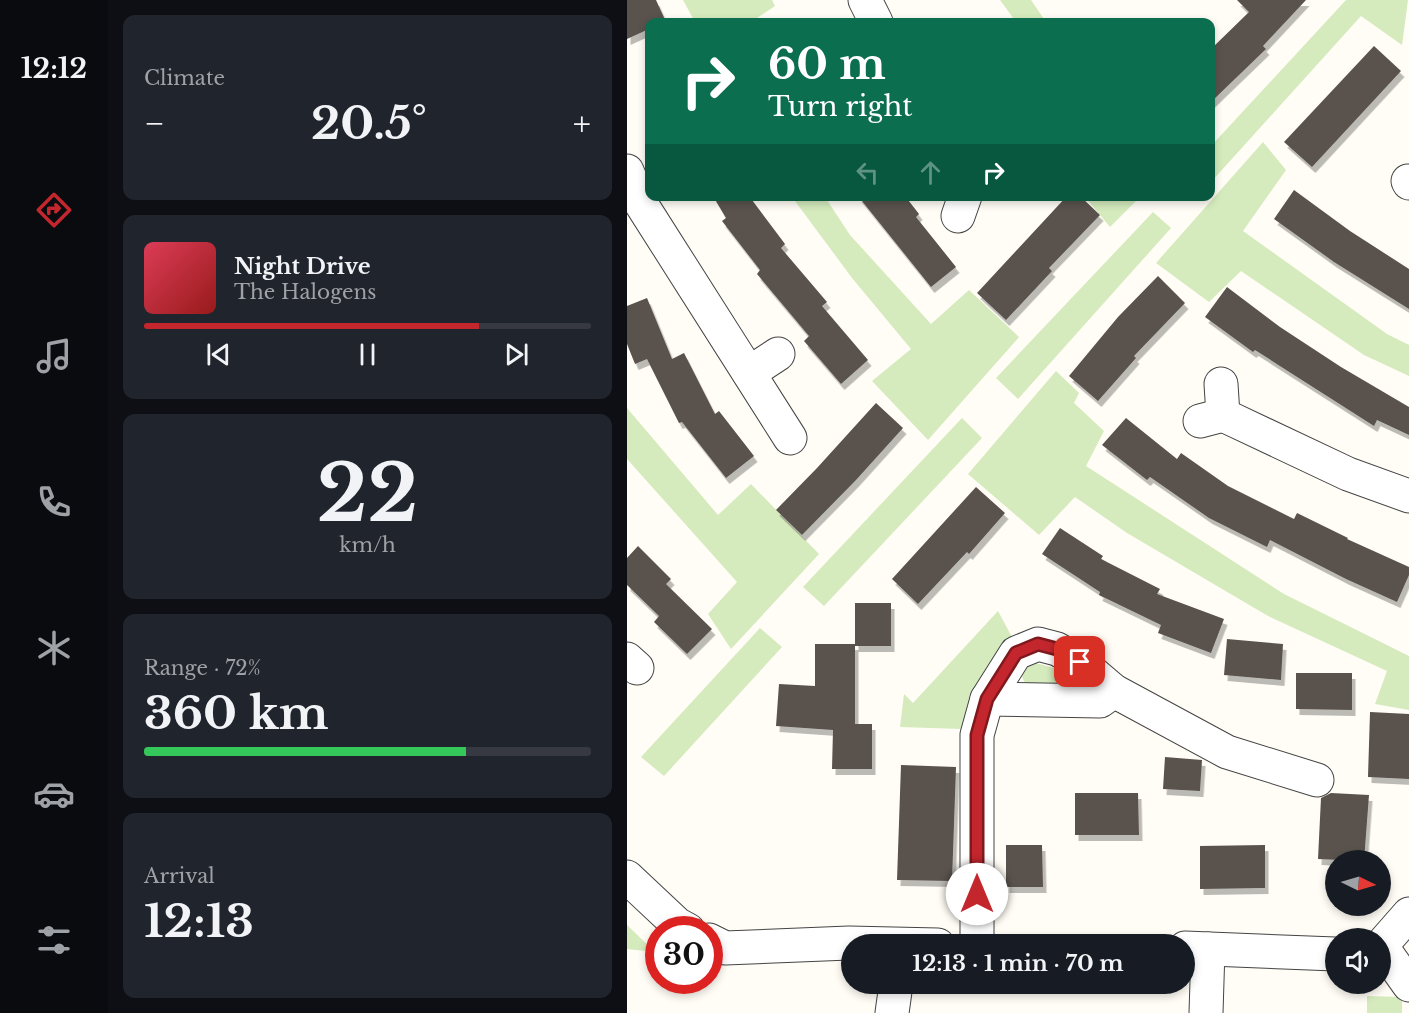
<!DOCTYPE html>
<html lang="en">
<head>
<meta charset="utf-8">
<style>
  :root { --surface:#171b24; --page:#20242c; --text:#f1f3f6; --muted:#9ea1a6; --line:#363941; --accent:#c4262e }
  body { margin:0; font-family:"Libre Baskerville",serif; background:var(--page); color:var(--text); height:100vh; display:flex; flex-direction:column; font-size:22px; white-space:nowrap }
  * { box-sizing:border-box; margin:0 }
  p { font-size:20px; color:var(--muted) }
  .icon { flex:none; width:33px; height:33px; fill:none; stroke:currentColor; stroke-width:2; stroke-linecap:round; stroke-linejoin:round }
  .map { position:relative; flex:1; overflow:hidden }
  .panel { display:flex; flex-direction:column; gap:15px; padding:15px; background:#0d0f14; width:519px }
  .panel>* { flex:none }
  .guide { position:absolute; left:18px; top:18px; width:570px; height:183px; border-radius:12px; box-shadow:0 3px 9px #0003; background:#0b6e4f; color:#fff; overflow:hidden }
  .needle { width:39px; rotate:95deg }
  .controls { position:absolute; left:698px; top:850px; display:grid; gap:12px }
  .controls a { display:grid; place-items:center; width:66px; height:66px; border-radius:50%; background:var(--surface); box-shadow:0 3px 9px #0003; font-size:30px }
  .speed { position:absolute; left:18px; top:916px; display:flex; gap:12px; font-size:30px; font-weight:700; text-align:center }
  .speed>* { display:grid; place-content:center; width:78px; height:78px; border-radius:50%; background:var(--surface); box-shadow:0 3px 9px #0003; line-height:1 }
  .speed .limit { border:9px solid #d22; background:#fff; color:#111 }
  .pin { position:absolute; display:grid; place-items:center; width:51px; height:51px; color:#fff; margin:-26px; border-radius:12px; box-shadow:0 3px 9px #0006 }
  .me { position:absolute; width:66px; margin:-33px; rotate:0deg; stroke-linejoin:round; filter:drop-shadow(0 0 4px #0008) }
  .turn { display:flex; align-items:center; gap:21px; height:126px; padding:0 24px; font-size:27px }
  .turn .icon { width:78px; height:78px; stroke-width:2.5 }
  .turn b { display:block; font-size:42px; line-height:51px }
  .lanes { display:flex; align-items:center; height:57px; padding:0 24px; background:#0003; justify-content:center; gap:30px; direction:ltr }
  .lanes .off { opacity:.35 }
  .big { font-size:45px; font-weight:700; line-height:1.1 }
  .panel .card { flex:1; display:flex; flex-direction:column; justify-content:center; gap:9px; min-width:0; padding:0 21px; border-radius:12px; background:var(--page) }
  .panel .dial { align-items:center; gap:0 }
  .dial b { font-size:78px; line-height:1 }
  .song { display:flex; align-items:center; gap:18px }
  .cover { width:72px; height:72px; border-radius:9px; background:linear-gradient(135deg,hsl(350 70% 55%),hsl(0 70% 35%)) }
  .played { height:6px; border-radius:3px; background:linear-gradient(90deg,var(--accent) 75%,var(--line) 75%) }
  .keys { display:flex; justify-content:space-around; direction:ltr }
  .heat { display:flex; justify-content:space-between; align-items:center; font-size:33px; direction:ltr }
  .charge { height:9px; border-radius:4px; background:linear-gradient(90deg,#34c759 72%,var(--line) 0) }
  .trip { position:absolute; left:214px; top:934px; width:354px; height:60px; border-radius:30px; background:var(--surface); box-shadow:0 3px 9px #0003; font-weight:700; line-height:60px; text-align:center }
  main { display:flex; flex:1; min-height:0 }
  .tabs { display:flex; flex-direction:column; width:108px; justify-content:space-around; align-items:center; background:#090b0e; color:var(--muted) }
  .tabs .icon { width:42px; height:42px }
  .tabs .on { color:var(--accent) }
  .tabs b { font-size:27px; color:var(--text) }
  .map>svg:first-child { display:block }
  .green { fill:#d5ebbd }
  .building { fill:#5a524d; filter:url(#shadow) }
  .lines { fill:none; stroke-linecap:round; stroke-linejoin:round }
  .minor-casing { stroke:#444; stroke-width:35 }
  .minor { stroke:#fff; stroke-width:33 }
  .route-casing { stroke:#7f191e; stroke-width:15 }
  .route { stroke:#c4262e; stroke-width:10 }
</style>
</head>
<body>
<main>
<nav class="tabs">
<b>12:12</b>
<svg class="icon on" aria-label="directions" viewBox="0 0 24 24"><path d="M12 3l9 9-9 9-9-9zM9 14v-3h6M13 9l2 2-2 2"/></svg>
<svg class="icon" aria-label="music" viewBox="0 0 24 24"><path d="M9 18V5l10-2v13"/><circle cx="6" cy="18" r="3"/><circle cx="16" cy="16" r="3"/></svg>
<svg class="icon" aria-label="phone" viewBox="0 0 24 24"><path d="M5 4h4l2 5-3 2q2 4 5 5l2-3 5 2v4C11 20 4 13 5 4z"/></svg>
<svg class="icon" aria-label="climate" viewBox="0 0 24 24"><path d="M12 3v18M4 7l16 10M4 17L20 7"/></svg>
<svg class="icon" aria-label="car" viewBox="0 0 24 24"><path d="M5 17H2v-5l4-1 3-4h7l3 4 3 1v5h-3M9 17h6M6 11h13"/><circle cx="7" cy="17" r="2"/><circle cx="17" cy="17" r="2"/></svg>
<svg class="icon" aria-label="filters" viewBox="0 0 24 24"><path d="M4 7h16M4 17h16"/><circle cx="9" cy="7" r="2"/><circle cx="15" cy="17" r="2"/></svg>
</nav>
<section class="panel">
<div class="card"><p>Climate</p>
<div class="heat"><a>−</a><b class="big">20.5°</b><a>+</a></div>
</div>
<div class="card">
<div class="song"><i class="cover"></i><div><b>Night Drive</b><p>The Halogens</p></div></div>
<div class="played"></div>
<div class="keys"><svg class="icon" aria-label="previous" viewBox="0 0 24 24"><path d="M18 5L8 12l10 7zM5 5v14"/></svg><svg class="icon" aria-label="pause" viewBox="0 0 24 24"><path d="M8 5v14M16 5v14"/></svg><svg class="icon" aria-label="next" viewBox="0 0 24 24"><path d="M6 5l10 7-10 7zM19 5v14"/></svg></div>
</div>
<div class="card dial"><b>22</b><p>km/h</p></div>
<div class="card"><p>Range · 72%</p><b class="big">360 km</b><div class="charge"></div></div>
<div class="card"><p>Arrival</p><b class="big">12:13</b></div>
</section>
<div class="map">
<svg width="782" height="1013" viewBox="0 0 782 1013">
  <defs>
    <filter id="shadow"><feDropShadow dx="3.5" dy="6" stdDeviation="0" flood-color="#0004"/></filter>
  </defs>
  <rect width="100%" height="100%" fill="#fffdf5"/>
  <!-- green -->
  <g class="green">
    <polygon points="56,0 145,0 148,6 130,18 117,22 68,22"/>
    <polygon points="373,0 404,0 419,22 389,22"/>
    <polygon points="719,0 781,0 775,45 734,16 584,182 584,146"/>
    <polygon points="636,142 659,170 616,231 760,334 782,345 782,376 737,355 614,271 582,302 529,263"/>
    <polygon points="165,197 198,197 223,235 304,324 342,290 392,337 301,440 245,381 284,349 225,278"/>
    <polygon points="458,197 513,197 483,227"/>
    <polygon points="526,212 544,228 391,399 369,378"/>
    <polygon points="429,371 452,393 447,403 477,431 459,466 657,594 782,656 782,710 748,704 760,671 641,616 500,533 448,497 412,535 341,474"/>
    <polygon points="0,408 91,515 124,484 192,554 104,649 81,614 110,582 0,459"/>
    <polygon points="335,418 355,438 197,606 176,587"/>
    <polygon points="371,611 386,639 335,729 273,727 277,694 286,703"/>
    <polygon points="133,628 155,647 37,776 14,757"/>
    <polygon points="409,663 437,671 450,680 449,686 399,685 394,675 397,667"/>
    <polygon points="0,925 28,952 0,949"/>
    <polygon points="740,996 775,997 775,1013 740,1013"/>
  </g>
  <!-- building -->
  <g class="building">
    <polygon points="0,0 29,0 39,22 22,22 22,29 0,39"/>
    <polygon points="610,0 679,0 636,46 639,49 584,102 584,49 622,12"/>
    <polygon points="747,46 774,71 685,167 657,142"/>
    <polygon points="667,190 723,231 782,269 782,309 707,262 647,219"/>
    <polygon points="86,196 122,196 158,244 154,248 200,302 195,306 241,360 214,384 177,341 182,336 130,274 133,270 95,221 99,218"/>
    <polygon points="231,196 278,196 292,214 289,217 329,267 304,287"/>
    <polygon points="440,196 453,196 473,215 422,268 425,271 379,320 350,293"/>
    <polygon points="531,276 558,303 507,356 509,358 471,401 442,376 491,317"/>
    <polygon points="600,287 653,327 714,367 782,407 782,435 750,420 747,426 628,350 626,352 578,317"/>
    <polygon points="20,298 45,359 57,353 88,414 92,411 127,456 99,478 55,422 52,423 20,359 8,364 0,344 0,306"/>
    <polygon points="249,403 276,428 229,480 175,535 149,510 190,468"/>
    <polygon points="499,418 550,459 554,453 601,486 667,519 670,513 721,538 720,539 782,567 782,575 770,602 719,579 643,540 640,547 582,518 523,477 520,480 475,445"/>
    <polygon points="349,487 378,513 342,554 340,552 291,604 265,579"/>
    <polygon points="433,528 476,556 474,559 533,589 530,594 597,619 584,653 531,633 534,625 472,595 473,592 415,554"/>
    <polygon points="11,546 44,579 39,584 85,629 60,654 27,622 32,616 0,585 0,558"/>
    <polygon points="228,603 264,603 264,646 228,646 228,724 245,724 245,769 205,769 206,730 149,726 152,684 188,686 188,644 228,644"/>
    <polygon points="600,639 656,644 654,680 597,675"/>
    <polygon points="669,673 725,673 725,710 669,709"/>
    <polygon points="743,712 782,714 782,779 741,777"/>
    <polygon points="538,757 575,760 573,791 536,789"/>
    <polygon points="274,765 329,767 325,881 270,880"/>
    <polygon points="448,793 511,793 512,835 448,835"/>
    <polygon points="704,793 742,795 737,861 691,859 694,798"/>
    <polygon points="379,845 415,845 416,887 379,887"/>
    <polygon points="638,845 638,888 573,889 573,846"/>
  </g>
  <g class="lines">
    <defs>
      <g id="minor">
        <polyline points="238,0 249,22"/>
        <polyline points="0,171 13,202 163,438"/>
        <polyline points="781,181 782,183"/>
        <polyline points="331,216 338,196"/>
        <polyline points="122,373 151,354"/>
        <polyline points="596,415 721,474 782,496"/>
        <polyline points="573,421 596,415 594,384"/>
        <polyline points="0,659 10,668"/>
        <polyline points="360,699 473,701 487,691"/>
        <polyline points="0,877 50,924 61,930"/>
        <polyline points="82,940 98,948 222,943 311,945"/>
        <polyline points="350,945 350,735 360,699 389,653 411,644 430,649 453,662 487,691 600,752 690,780"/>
        <polyline points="753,947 782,914"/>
        <polyline points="755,947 782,985"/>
        <polyline points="558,948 708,954"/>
        <polyline points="265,1013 269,984"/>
        <polyline points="579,1013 581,949"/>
      </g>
    </defs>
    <!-- minor casing -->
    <use href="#minor" class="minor-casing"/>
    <!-- minor -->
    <use href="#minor" class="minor"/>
  </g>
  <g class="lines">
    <defs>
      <polyline id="route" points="350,894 350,735 360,699 389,653 411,644 430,649 453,662"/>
    </defs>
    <!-- route casing -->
    <use href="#route" class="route-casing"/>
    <!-- route -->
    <use href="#route" class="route"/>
  </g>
</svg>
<div class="controls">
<a><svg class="needle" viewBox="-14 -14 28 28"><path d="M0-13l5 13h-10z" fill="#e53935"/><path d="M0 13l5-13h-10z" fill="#9ea1a6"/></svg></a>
<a><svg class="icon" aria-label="sound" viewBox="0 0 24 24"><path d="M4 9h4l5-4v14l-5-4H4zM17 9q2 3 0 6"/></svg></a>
</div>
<div class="speed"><div class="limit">30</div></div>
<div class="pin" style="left:453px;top:662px;background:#d93025"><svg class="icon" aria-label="arrive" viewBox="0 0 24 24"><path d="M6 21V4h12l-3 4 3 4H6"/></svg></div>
<svg class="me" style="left:350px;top:894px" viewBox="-20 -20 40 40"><circle r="19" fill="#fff"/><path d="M0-13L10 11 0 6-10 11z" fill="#c4262e"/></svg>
<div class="trip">12:13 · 1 min · 70 m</div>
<div class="guide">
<div class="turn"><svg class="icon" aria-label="right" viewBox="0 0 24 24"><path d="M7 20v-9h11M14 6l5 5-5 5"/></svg><div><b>60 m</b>Turn right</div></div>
<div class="lanes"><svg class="icon off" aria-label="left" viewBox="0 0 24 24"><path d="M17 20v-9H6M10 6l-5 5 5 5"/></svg><svg class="icon off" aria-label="ahead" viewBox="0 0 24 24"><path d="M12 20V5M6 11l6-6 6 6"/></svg><svg class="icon" aria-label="right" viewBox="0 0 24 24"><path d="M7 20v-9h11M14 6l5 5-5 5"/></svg></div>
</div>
</div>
</main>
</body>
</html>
